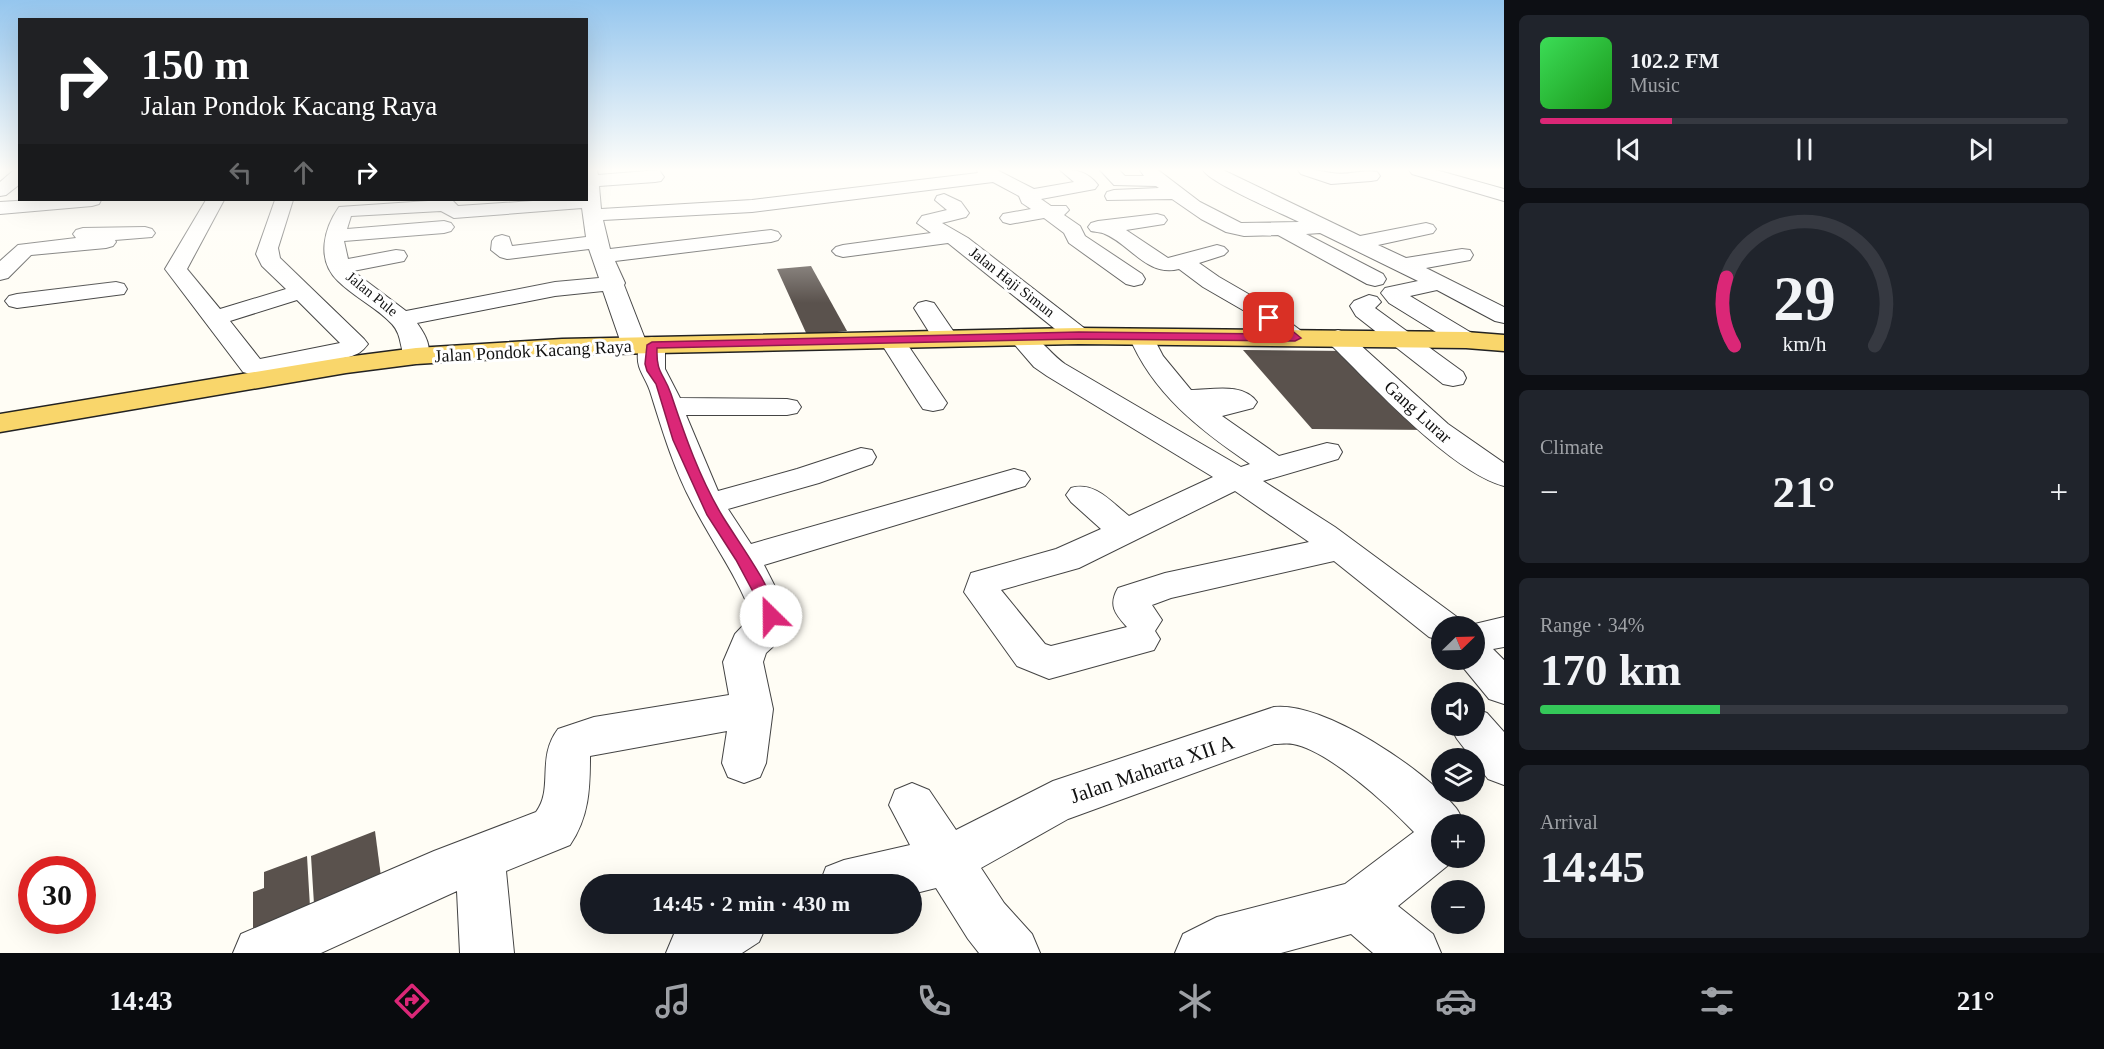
<!DOCTYPE html>
<html lang="en">
<head>
<meta charset="utf-8">
<style>
  :root { --surface:#171b24; --page:#20242c; --text:#f1f3f6; --muted:#9ea1a6; --line:#363941; --accent:#db2777 }
  body { margin:0; font-family:"Times New Roman",serif; background:var(--page); color:var(--text); height:100vh; display:flex; flex-direction:column; font-size:22px; white-space:nowrap }
  * { box-sizing:border-box; margin:0 }
  p { font-size:20px; color:var(--muted) }
  .icon { flex:none; width:33px; height:33px; fill:none; stroke:currentColor; stroke-width:2; stroke-linecap:round; stroke-linejoin:round }
  .map { position:relative; flex:1; overflow:hidden }
  .panel { display:flex; flex-direction:column; gap:15px; padding:15px; background:#0d0f14; width:600px }
  .panel>* { flex:none }
  .guide { position:absolute; left:18px; top:18px; width:570px; height:183px; border-radius:0px; box-shadow:0 6px 24px #0002; background:#202124; color:#fff; overflow:hidden }
  .needle { width:39px; rotate:67deg }
  .controls { position:absolute; left:1431px; top:616px; display:grid; gap:12px }
  .controls a { display:grid; place-items:center; width:54px; height:54px; border-radius:50%; background:var(--surface); box-shadow:0 6px 24px #0002; font-size:30px }
  .speed { position:absolute; left:18px; top:856px; display:flex; gap:12px; font-size:30px; font-weight:700; text-align:center }
  .speed>* { display:grid; place-content:center; width:78px; height:78px; border-radius:50%; background:var(--surface); box-shadow:0 6px 24px #0002; line-height:1 }
  .speed .limit { border:9px solid #d22; background:#fff; color:#111 }
  .pin { position:absolute; display:grid; place-items:center; width:51px; height:51px; color:#fff; margin:-26px; border-radius:12px; box-shadow:0 3px 9px #0006 }
  .me { position:absolute; width:66px; margin:-33px; rotate:337deg; stroke-linejoin:round; filter:drop-shadow(0 0 4px #0008) }
  .turn { display:flex; align-items:center; gap:21px; height:126px; padding:0 24px; font-size:27px }
  .turn .icon { width:78px; height:78px; stroke-width:2.5 }
  .turn b { display:block; font-size:42px; line-height:51px }
  .lanes { display:flex; align-items:center; height:57px; padding:0 24px; background:#0003; justify-content:center; gap:30px; direction:ltr }
  .lanes .off { opacity:.35 }
  .big { font-size:45px; font-weight:800; line-height:1.1 }
  .panel .card { flex:1; display:flex; flex-direction:column; justify-content:center; gap:9px; min-width:0; padding:0 21px; border-radius:9px; background:var(--page) }
  .panel .dial { align-items:center; gap:0 }
  .dial svg { height:156px; overflow:visible; fill:none; stroke:var(--line); stroke-width:7; stroke-linecap:round; text-anchor:middle }
  .dial text { fill:var(--text); stroke:none }
  .song { display:flex; align-items:center; gap:18px }
  .cover { width:72px; height:72px; border-radius:9px; background:linear-gradient(135deg,hsl(130 70% 55%),hsl(120 70% 35%)) }
  .played { height:6px; border-radius:3px; background:linear-gradient(90deg,var(--accent) 25%,var(--line) 25%) }
  .keys { display:flex; justify-content:space-around; direction:ltr }
  .heat { display:flex; justify-content:space-between; align-items:center; font-size:33px; direction:ltr }
  .charge { height:9px; border-radius:4px; background:linear-gradient(90deg,#34c759 34%,var(--line) 0) }
  .trip { position:absolute; left:580px; top:874px; width:342px; height:60px; border-radius:30px; background:var(--surface); box-shadow:0 6px 24px #0002; font-weight:800; line-height:60px; text-align:center }
  .dock { display:flex; height:96px; justify-content:space-around; align-items:center; background:#090b0e; color:var(--muted) }
  .dock .icon { width:42px; height:42px }
  .dock .selected { color:var(--accent) }
  .dock b { font-size:27px; color:var(--text) }
  main { display:flex; flex:1; min-height:0 }
  .map>svg:first-child { display:block }
  .building { fill:#5a524d }
  .lines { fill:none; stroke-linecap:round; stroke-linejoin:round }
  .minor-casing { stroke:#444; stroke-width:2 }
  .major-casing { stroke:#222; stroke-width:3 }
  .minor { fill:#fff; fill-rule:evenodd }
  .major { fill:#f9d66b; fill-rule:evenodd }
  .route { fill:#db2777; stroke:#8e194d; stroke-width:1.5 }
  .labels { text-anchor:middle; dominant-baseline:central; stroke-width:6; stroke-linejoin:round; paint-order:stroke }
  .far-street-label { font-size:15px; fill:#111; stroke:#fff }
  .street-label { font-size:18px; fill:#111; stroke:#fff }
  .near-street-label { font-size:21px; fill:#111; stroke:#fff }
</style>
</head>
<body>
<main>
<div class="map">
<svg width="1504" height="953" viewBox="0 0 1504 953">
  <rect width="100%" height="100%" fill="#fffdf5"/>
  <!-- building -->
  <g class="building">
    <polygon points="811,266 847,331 807,335 777,269"/>
    <polygon points="1243,350 1349,351 1433,430 1312,429"/>
    <polygon points="375,831 383,892 315,920 311,856"/>
    <polygon points="307,856 311,924 253,947 253,892 264,888 264,872"/>
  </g>
  <g class="lines">
    <defs>
      <g id="minor">
        <polygon points="14,170 20,170 20,184 6,195 0,196 0,182"/>
        <path d="M586,170H597L598,175L659,170L664,177L661,181L655,182L599,186L601,209L752,200L978,173L977,170H997L1034,189L1074,182L1060,170C1076,169 1088,172 1098,185L1095,189L1041,199L1051,206H1066L1069,210L1064,215L1080,226L1085,236L1142,274L1145,279L1142,284L1134,286L1126,284L1069,243L1064,233L1044,218L1010,224L1003,222L1000,218L1003,214L1031,209L1022,203L1019,196L993,182L752,212L603,220L610,249L771,230L778,232L781,236L778,240L771,242L615,261L625,283L624,285L645,339L652,337L661,340L665,345V369L680,398L787,399L797,401L801,407L797,413L787,415H686L718,491L797,469L861,448L872,450L876,457L872,464L819,483L728,509L751,544L1014,469L1025,472L1030,479L1025,486L764,565L790,616L778,642L766,653L763,662L773,709L766,763L760,777L744,783L728,777L722,763L727,731L590,756C590,789 589,817 570,845L506,871L514,953H460L457,891L321,953H233L241,934L434,851L536,812C554,788 536,758 558,729L594,717L729,695L723,662L735,634L752,616C737,575 711,541 692,503C673,467 662,429 650,391C645,376 636,369 638,353L626,351L622,346L603,291L555,296L417,323C425,334 434,349 425,361L416,364L407,361C399,350 403,336 392,324C376,307 354,297 338,281C315,259 325,227 339,207L443,200L453,201L458,206L547,200H586ZM582,208L586,237L512,246L509,237L502,235L495,237L492,241L491,250L500,257L507,259L589,249L599,278L555,282L406,311L353,271L404,261L407,256L404,251L396,250L348,259L344,241L444,233L451,231L454,227L451,223L444,221L347,229L351,216L441,211L454,218Z"/>
        <path d="M1100,170H1119L1125,176H1144L1140,170H1158L1200,202L1241,223L1299,222C1281,213 1210,183 1203,170H1223L1360,236L1426,223L1433,225L1436,229L1433,233L1378,245L1406,258L1462,249L1470,250L1473,255L1470,260L1426,268L1504,307V323L1495,321L1437,290L1410,296L1475,335L1479,340L1475,345L1466,348L1457,345L1389,303L1381,293L1385,288L1418,281L1320,233L1306,234L1383,274L1386,279L1383,284L1375,286L1367,284L1278,235L1244,236L1226,232L1201,219L1172,199L1107,200L1105,196L1107,192L1114,190L1159,188L1156,186L1114,185Z"/>
        <path d="M1298,170C1313,169 1319,171 1332,173C1347,176 1362,169 1377,172L1380,176L1377,180L1371,181L1331,184L1301,174Z"/>
        <polygon points="1409,170 1436,170 1504,189 1504,201 1412,174"/>
        <polygon points="944,194 961,202 969,213 966,217 942,223 968,238 1088,331 1091,336 1088,341 1079,343 1070,341 948,243 843,257 836,255 832,251 836,247 843,245 931,233 917,223 922,216 947,210 935,200 937,196"/>
        <polygon points="32,200 101,200 99,204 92,206 0,214 0,202"/>
        <path d="M206,200H224L187,269L220,309L286,289L262,266L256,254L275,200H293L278,248L280,258L364,339L368,344C362,352 358,354 349,357L257,376L243,372L165,269ZM297,300L340,343L260,359L230,321Z"/>
        <path d="M1157,214L1164,216L1167,220L1164,224L1126,230L1168,258L1217,245L1224,247L1228,251L1224,255L1199,263L1219,277L1264,303L1304,333L1308,338L1304,343L1295,346L1286,343L1248,313L1203,287L1179,269C1147,277 1131,245 1105,234C1101,232 1095,232 1091,231L1088,227L1091,223L1098,221Z"/>
        <polygon points="145,227 152,229 155,233 152,237 115,240 116,242 113,246 106,248 31,255 8,278 0,280 0,261 18,245 76,238 73,234 76,230 83,228"/>
        <polygon points="116,282 124,284 127,289 124,294 17,308 9,306 5,301 9,296 17,294"/>
        <polygon points="1369,295 1377,297 1381,302 1375,308 1463,372 1466,378 1463,384 1453,386 1443,384 1356,316 1350,306 1354,301"/>
        <polygon points="926,301 934,303 958,338 954,343 945,346 936,343 914,308 918,303"/>
        <path d="M1021,329C1038,334 1050,354 1065,364L1241,467L1250,464C1200,430 1152,393 1129,336L1132,331L1141,329L1150,331L1163,356L1191,390C1212,390 1243,382 1257,402L1253,408L1222,416L1279,456L1327,443L1338,445L1342,452L1338,459L1263,481L1335,527L1457,617L1462,627L1504,617V647L1493,649L1504,660V704L1489,699L1457,660H1474V627H1442V641L1429,637L1334,561L1171,598L1152,605L1162,620L1155,631L1160,639L1154,650L1049,679L1017,666L964,592L971,573L1056,549L1101,529L1071,502L1066,495L1071,488C1095,481 1111,502 1129,516L1213,477L1047,376L1034,367L1008,337L1012,332ZM1235,491L1309,542L1165,573L1118,588C1108,605 1115,614 1127,627L1051,646L1045,644L1001,590L1079,568Z"/>
        <path d="M1338,330L1347,333L1448,424L1504,463V486C1451,472 1370,383 1329,343L1325,338L1329,333Z"/>
        <polygon points="892,332 901,335 947,403 943,409 933,411 923,409 919,403 879,340 883,335"/>
        <path d="M1274,707C1324,701 1425,770 1456,808C1460,813 1462,820 1464,825H1442V858H1457L1398,906L1433,934L1441,953H1373L1351,934L1281,953H1175L1183,934L1217,917L1345,884L1414,832C1389,806 1328,750 1293,744C1287,743 1281,744 1274,744L1068,819L981,868L1004,903L1032,934L1040,953H979L968,939L936,888L912,894V885H819L826,867L844,860L910,845L889,805L895,790L912,783L929,790L956,830L1053,781Z"/>
        <polygon points="1474,708 1487,713 1504,732 1504,785 1488,779 1457,739 1450,726 1474,726"/>
        <polygon points="691,924 767,924 759,942 742,953 666,953 674,934"/>
      </g>
      <polygon id="major" points="1079,328 1466,332 1504,335 1504,351 1466,348 1079,344 562,355 416,364 346,373 0,432 0,414 346,357 416,348 562,339"/>
    </defs>
    <!-- minor casing -->
    <use href="#minor" class="minor-casing"/>
    <!-- major casing -->
    <use href="#major" class="major-casing"/>
    <!-- minor -->
    <use href="#minor" class="minor"/>
    <!-- major -->
    <use href="#major" class="major"/>
  </g>
  <!-- sky -->
  <linearGradient id="sky" x2="0" y2="1"><stop stop-color="#95c6ee"/><stop offset="0.56" stop-color="#fffefa"/><stop offset="1" stop-color="#fffefa" stop-opacity="0"/></linearGradient>
  <rect width="1504" height="303" fill="url(#sky)"/>
  <!-- route -->
  <path class="route" d="M1265,315H1273L1301,338L1295,341L1079,339L657,348C656,374 664,373 671,394C685,436 700,479 723,517C743,549 767,580 779,616L777,620L771,622L765,620L758,601L736,560L707,515L673,440L656,384L647,371L645,364L647,345L652,342L1079,332L1284,334L1265,320Z"/>
  <g class="labels">
    <!-- far-street labels -->
    <g class="far-street-label">
      <text transform="translate(1012 282) rotate(38)">Jalan Haji Simun</text>
      <text transform="translate(372 294) rotate(39)">Jalan Pule</text>
    </g>
    <!-- street labels -->
    <g class="street-label">
      <text transform="translate(533 351) rotate(-3)">Jalan Pondok Kacang Raya</text>
      <text transform="translate(1418 412) rotate(42)">Gang Lurar</text>
    </g>
    <!-- near-street labels -->
    <g class="near-street-label">
      <text transform="translate(1152 769) rotate(-19)">Jalan Maharta XII A</text>
    </g>
  </g>
</svg>
<div class="controls">
<a><svg class="needle" viewBox="-14 -14 28 28"><path d="M0-13l5 13h-10z" fill="#e53935"/><path d="M0 13l5-13h-10z" fill="#9ea1a6"/></svg></a>
<a><svg class="icon" aria-label="sound" viewBox="0 0 24 24"><path d="M4 9h4l5-4v14l-5-4H4zM17 9q2 3 0 6"/></svg></a>
<a><svg class="icon" aria-label="layers" viewBox="0 0 24 24"><path d="M12 4l9 5-9 5-9-5zM3 14l9 5 9-5"/></svg></a>
<a>+</a>
<a>−</a>
</div>
<div class="speed"><div class="limit">30</div></div>
<div class="pin" style="left:1269px;top:318px;background:#d93025"><svg class="icon" aria-label="arrive" viewBox="0 0 24 24"><path d="M6 21V4h12l-3 4 3 4H6"/></svg></div>
<svg class="me" style="left:771px;top:616px" viewBox="-20 -20 40 40"><circle r="19" fill="#fff"/><path d="M0-13L10 11 0 6-10 11z" fill="#db2777"/></svg>
<div class="trip">14:45 · 2 min · 430 m</div>
<div class="guide">
<div class="turn"><svg class="icon" aria-label="right" viewBox="0 0 24 24"><path d="M7 20v-9h11M14 6l5 5-5 5"/></svg><div><b>150 m</b>Jalan Pondok Kacang Raya</div></div>
<div class="lanes"><svg class="icon off" aria-label="left" viewBox="0 0 24 24"><path d="M17 20v-9H6M10 6l-5 5 5 5"/></svg><svg class="icon off" aria-label="ahead" viewBox="0 0 24 24"><path d="M12 20V5M6 11l6-6 6 6"/></svg><svg class="icon" aria-label="right" viewBox="0 0 24 24"><path d="M7 20v-9h11M14 6l5 5-5 5"/></svg></div>
</div>
</div>
<section class="panel">
<div class="card">
<div class="song"><i class="cover"></i><div><b>102.2 FM</b><p>Music</p></div></div>
<div class="played"></div>
<div class="keys"><svg class="icon" aria-label="previous" viewBox="0 0 24 24"><path d="M18 5L8 12l10 7zM5 5v14"/></svg><svg class="icon" aria-label="pause" viewBox="0 0 24 24"><path d="M8 5v14M16 5v14"/></svg><svg class="icon" aria-label="next" viewBox="0 0 24 24"><path d="M6 5l10 7-10 7zM19 5v14"/></svg></div>
</div>
<div class="card dial"><svg viewBox="0 0 100 80">
<path d="M14 69A42 42 0 1 1 86 69"/>
<path d="M14 69A42 42 0 0 1 10 34" stroke="#db2777"/>
<text x="50" y="56" font-size="32" font-weight="700">29</text>
<text x="50" y="72" font-size="11">km/h</text>
</svg></div>
<div class="card"><p>Climate</p>
<div class="heat"><a>−</a><b class="big">21°</b><a>+</a></div>
</div>
<div class="card"><p>Range · 34%</p><b class="big">170 km</b><div class="charge"></div></div>
<div class="card"><p>Arrival</p><b class="big">14:45</b></div>
</section>
</main>
<nav class="dock">
<b>14:43</b>
<svg class="icon selected" aria-label="directions" viewBox="0 0 24 24"><path d="M12 3l9 9-9 9-9-9zM9 14v-3h6M13 9l2 2-2 2"/></svg>
<svg class="icon" aria-label="music" viewBox="0 0 24 24"><path d="M9 18V5l10-2v13"/><circle cx="6" cy="18" r="3"/><circle cx="16" cy="16" r="3"/></svg>
<svg class="icon" aria-label="phone" viewBox="0 0 24 24"><path d="M5 4h4l2 5-3 2q2 4 5 5l2-3 5 2v4C11 20 4 13 5 4z"/></svg>
<svg class="icon" aria-label="climate" viewBox="0 0 24 24"><path d="M12 3v18M4 7l16 10M4 17L20 7"/></svg>
<svg class="icon" aria-label="car" viewBox="0 0 24 24"><path d="M5 17H2v-5l4-1 3-4h7l3 4 3 1v5h-3M9 17h6M6 11h13"/><circle cx="7" cy="17" r="2"/><circle cx="17" cy="17" r="2"/></svg>
<svg class="icon" aria-label="filters" viewBox="0 0 24 24"><path d="M4 7h16M4 17h16"/><circle cx="9" cy="7" r="2"/><circle cx="15" cy="17" r="2"/></svg>
<b>21°</b>
</nav>
</body>
</html>
